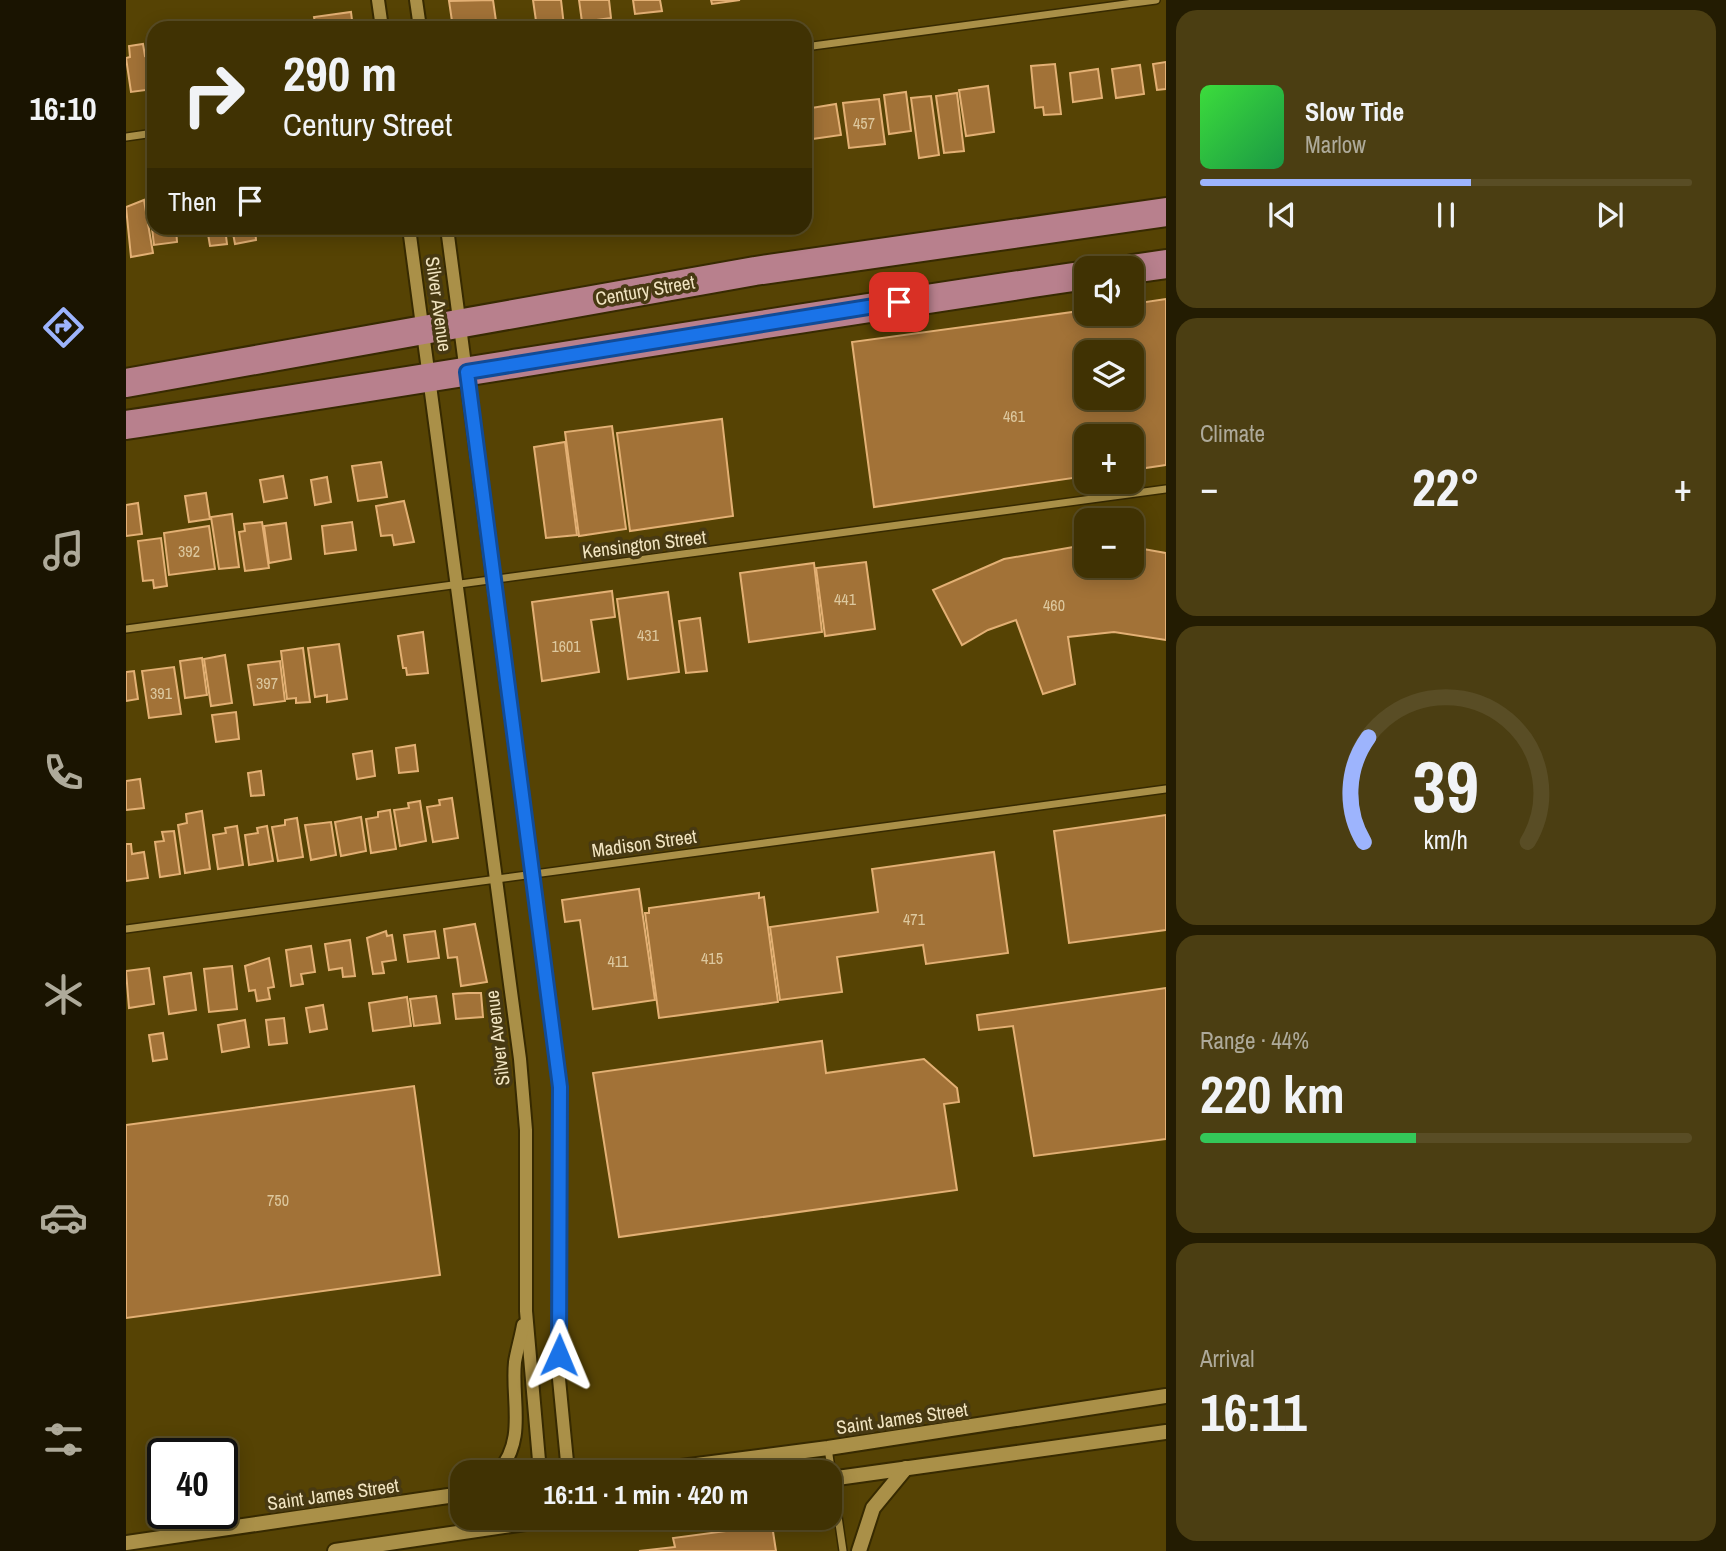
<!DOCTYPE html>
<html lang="en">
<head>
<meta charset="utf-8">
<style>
  :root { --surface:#403203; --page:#4b3e12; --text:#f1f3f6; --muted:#aeaa9a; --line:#594d25; --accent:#9db4fd }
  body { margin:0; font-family:"Archivo Narrow",sans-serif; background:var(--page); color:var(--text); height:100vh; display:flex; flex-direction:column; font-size:26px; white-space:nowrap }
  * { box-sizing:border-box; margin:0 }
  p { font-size:23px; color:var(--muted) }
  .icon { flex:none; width:38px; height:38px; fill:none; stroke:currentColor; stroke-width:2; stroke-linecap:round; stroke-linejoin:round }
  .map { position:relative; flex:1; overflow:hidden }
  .drawer { display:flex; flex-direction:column; gap:10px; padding:10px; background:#231c02; width:560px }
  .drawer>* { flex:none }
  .hud { position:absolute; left:21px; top:21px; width:665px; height:214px; border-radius:21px; box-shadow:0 4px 18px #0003,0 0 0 2px var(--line); background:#403203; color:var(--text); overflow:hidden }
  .controls { position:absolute; left:948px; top:256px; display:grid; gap:14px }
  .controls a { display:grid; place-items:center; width:70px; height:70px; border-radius:14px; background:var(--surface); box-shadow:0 4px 18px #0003,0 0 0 2px var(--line); font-size:35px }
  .speed { position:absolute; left:21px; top:1438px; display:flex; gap:14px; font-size:35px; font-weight:700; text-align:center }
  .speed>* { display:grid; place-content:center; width:91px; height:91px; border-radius:50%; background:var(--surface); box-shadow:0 4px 18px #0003,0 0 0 2px var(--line); line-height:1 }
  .speed .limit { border:4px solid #111; border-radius:10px; background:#fff; color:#111 }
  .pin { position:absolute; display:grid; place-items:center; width:60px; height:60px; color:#fff; margin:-30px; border-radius:14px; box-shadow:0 4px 10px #0006 }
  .me { position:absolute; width:77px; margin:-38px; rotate:1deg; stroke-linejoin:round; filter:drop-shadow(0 0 5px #0008) }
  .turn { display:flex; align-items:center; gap:24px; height:147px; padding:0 21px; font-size:32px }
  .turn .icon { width:91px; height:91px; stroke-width:2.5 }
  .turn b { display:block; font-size:49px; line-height:60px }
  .then { display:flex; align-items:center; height:66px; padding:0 21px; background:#0003; gap:14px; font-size:26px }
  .big { font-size:52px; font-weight:700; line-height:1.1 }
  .drawer .card { flex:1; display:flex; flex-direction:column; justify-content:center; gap:10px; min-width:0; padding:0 24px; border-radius:21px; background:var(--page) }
  .drawer .dial { align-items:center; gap:0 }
  .dial svg { height:182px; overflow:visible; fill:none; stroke:var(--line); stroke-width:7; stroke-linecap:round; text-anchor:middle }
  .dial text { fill:var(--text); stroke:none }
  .song { display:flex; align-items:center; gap:21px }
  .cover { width:84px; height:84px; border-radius:10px; background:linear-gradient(135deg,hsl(120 70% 55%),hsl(140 70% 35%)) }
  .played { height:7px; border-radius:4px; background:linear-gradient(90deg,var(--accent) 55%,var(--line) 55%) }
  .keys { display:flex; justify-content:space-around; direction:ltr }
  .heat { display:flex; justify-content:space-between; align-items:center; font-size:38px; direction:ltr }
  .charge { height:10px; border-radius:5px; background:linear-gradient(90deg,#34c759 44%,var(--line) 0) }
  .trip { position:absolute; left:324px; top:1460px; width:392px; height:70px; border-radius:21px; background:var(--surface); box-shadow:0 4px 18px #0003,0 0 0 2px var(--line); font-weight:700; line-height:70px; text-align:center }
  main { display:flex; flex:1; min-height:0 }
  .tab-bar { display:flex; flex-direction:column; width:126px; justify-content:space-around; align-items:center; background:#1a1401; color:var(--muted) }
  .tab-bar .icon { width:49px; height:49px }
  .tab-bar .on { color:var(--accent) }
  .tab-bar b { font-size:32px; color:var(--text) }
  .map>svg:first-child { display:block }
  .building { fill:#a27237; stroke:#e3b074; stroke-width:2; fill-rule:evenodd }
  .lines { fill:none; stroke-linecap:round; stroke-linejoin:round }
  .minor-casing { stroke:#372a01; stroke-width:10 }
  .tertiary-casing { stroke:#372a01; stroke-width:16 }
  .secondary-casing { stroke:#372a01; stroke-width:18 }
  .primary-casing { stroke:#372a01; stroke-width:32 }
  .minor { stroke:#aa9048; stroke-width:7 }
  .tertiary { stroke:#aa9048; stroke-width:12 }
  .secondary { stroke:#aa9048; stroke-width:14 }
  .primary { stroke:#b8808d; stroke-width:28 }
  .route-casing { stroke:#114b97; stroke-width:18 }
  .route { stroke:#1a73e8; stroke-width:12 }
  .labels { text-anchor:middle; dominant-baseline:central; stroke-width:7; stroke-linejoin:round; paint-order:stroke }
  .number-label { font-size:16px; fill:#ddc89e }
  .street-label { font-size:19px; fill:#f1e4c1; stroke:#473912 }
</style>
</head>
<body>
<main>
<nav class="tab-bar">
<b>16:10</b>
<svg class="icon on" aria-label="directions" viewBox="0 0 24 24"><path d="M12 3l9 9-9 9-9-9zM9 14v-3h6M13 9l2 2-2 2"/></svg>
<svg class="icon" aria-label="music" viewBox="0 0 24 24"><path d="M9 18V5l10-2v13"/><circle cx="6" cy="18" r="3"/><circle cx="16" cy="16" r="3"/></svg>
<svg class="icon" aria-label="phone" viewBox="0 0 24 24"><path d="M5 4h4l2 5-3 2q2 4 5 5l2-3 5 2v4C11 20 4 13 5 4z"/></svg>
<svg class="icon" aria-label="climate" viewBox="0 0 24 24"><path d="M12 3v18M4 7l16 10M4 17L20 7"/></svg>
<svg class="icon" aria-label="car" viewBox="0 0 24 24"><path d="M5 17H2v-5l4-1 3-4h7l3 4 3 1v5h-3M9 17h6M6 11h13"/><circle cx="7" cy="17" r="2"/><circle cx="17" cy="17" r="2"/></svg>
<svg class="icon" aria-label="filters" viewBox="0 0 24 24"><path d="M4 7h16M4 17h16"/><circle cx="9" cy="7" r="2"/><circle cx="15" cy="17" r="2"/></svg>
</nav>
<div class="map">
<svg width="1040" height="1551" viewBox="0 0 1040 1551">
  <rect width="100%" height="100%" fill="#564304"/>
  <!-- building -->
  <g class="building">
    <polygon points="367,0 371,28 327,28 323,1"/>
    <polygon points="407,0 435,0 438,26 411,28"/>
    <polygon points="453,0 483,0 485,18 456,22"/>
    <polygon points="507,0 534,0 536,11 509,14"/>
    <polygon points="585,0 614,0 586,4"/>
    <polygon points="225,12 227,28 190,28 188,17"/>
    <polygon points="17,44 19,56 23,55 28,89 5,92 0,58 4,57 3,46"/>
    <polygon points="1040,62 1040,89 1031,90 1027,64"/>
    <polygon points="929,64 935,114 918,115 917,107 909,108 905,66"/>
    <polygon points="1014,65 1018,94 990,98 986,69"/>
    <polygon points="972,69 976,98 947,102 944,73"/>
    <polygon points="862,86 868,132 840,136 833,90"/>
    <polygon points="780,92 785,131 763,134 758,95"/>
    <polygon points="831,93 838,151 818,153 810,96"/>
    <polygon points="805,96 813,155 793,158 785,98"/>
    <polygon points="753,99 759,144 723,148 717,103"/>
    <polygon points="710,104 715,135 679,140 679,109"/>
    <polygon points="28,194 28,228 50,228 51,242 28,245 22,195"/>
    <polygon points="18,200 27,253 5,257 0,207"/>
    <polygon points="55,228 78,228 78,230 56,233"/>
    <polygon points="81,228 99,228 101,244 84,246"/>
    <polygon points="106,228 129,228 130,240 109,244"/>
    <path d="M1040,299V465L1006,470V436H961V476L748,507L726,342L961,310V313H1006V304ZM961,352H1006V397H961Z"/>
    <polygon points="596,419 607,516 504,531 491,433"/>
    <polygon points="486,426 500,529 453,536 439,432"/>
    <polygon points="439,442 451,535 420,538 408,447"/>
    <polygon points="255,462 261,497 232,501 226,466"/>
    <polygon points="157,476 161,498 138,502 134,480"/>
    <polygon points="201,477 205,502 189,505 185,480"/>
    <polygon points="80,493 84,519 63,522 59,496"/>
    <polygon points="278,501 288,542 268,545 266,535 255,536 250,506"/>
    <polygon points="12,503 16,534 0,536 0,505"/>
    <polygon points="106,514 113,567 93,569 85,517"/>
    <polygon points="136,522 143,568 119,571 113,532 119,531 118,524"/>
    <polygon points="226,522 230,550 199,554 196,526"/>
    <polygon points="160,523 165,559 143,563 138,526"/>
    <polygon points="83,526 89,569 43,575 38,533"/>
    <polygon points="35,538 41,586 28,588 27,580 17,581 12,541"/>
    <polygon points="953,546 961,546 961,565 1006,565 1006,547 1040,553 1040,640 988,632 942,637 949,684 917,694 890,620 862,630 836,645 807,590 878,559"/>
    <polygon points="740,562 749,629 699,636 690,568"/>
    <polygon points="688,563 696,632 623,642 614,573"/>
    <polygon points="486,591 489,617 465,620 473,672 416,681 406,602"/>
    <polygon points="542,592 553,672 502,679 491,599"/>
    <polygon points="574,618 581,671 560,673 553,621"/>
    <polygon points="297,632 302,673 281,675 280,668 277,668 272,636"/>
    <polygon points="213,644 221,699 201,702 201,695 189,697 182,648"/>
    <polygon points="177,648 184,702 170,703 170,698 161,699 155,651"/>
    <polygon points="99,655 106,703 85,706 78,659"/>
    <polygon points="76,658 81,695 59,698 54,661"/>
    <polygon points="154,661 159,701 128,705 122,665"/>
    <polygon points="48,667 55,714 23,718 16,671"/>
    <polygon points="8,671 12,699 0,701 0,672"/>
    <polygon points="110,712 113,739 90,742 86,715"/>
    <polygon points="289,745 292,771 273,773 270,748"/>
    <polygon points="246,751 249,776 231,779 227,754"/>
    <polygon points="135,771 138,795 125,796 122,773"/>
    <polygon points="14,779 18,808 0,810 0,781"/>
    <polygon points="326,798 332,838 307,842 301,807 314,805 313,800"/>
    <polygon points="294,801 300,841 274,846 268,810 283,808 282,803"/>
    <polygon points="264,810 270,849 245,853 240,819 252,817 252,812"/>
    <polygon points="76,811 84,869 59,873 52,825 61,823 60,814"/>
    <polygon points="1040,815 1040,930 943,943 928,831"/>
    <polygon points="235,817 240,851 215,856 209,822"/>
    <polygon points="171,818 177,857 152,861 146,827 159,825 159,820"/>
    <polygon points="205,822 210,855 185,860 179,825"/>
    <polygon points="111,826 117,865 92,869 87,835 100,833 99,828"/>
    <polygon points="141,826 147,861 123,865 119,835 132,833 131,828"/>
    <polygon points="48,831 54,874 34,877 29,842 38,841 36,832"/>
    <polygon points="0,844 5,844 6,854 18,852 22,878 0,881"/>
    <polygon points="868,852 882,953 800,964 797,945 711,957 716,992 654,1000 644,927 752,912 746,869"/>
    <polygon points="513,889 529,1000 467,1009 454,920 439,922 436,900"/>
    <polygon points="633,893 633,898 638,897 652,1002 533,1018 519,913 523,913 523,908"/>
    <polygon points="349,924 361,982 335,986 331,957 322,958 318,929"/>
    <polygon points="260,931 261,936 266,935 270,960 256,962 258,973 247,974 241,938"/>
    <polygon points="309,931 313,958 282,962 278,935"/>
    <polygon points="224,940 229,976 217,977 216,968 203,970 199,944"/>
    <polygon points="185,946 189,972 175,974 177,984 165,986 160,950"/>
    <polygon points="143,958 148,987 142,988 144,999 131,1001 129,990 123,991 119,966"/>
    <polygon points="106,966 111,1009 83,1012 78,969"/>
    <polygon points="23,968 28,1004 3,1008 0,971"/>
    <polygon points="65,973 70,1010 43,1014 38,977"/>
    <polygon points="1040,988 1040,1139 908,1156 887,1026 853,1030 851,1015"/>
    <polygon points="342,993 355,993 357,1017 330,1019 327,994"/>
    <polygon points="310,996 314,1023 288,1026 284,999"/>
    <polygon points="281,997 285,1026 247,1031 243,1003"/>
    <polygon points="197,1005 201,1029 184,1032 180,1008"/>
    <polygon points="158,1018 161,1043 143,1045 140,1020"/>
    <polygon points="119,1020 123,1047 96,1052 92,1025"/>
    <polygon points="37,1033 41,1059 27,1061 23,1035"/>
    <polygon points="696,1041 700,1073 798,1059 831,1088 833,1102 818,1104 831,1190 493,1237 467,1073"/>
    <polygon points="288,1086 314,1275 0,1318 0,1125"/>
    <polygon points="646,1525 650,1551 513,1551 549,1547 547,1538"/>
  </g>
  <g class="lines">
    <defs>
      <g id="minor">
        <polyline points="679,47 1030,0"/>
        <polyline points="0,137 28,133"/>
        <polyline points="0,629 1040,489"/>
        <polyline points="0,929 1040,789"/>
        <polyline points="702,1448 717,1551"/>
      </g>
      <g id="tertiary">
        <polyline points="252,0 256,28"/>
        <polyline points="290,0 294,28"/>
        <polyline points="283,228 394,1059 400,1130 400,1311 414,1472"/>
        <polyline points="321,228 434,1087 433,1379 442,1472"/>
        <path d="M372,1472C401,1439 385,1400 389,1362C391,1350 395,1337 397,1325"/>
      </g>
      <g id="secondary">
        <polyline points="516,1472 702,1448 1040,1396"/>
        <polyline points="704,1479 1040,1432"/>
        <polyline points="0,1543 336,1494"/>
        <polyline points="209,1551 440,1517"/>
        <polyline points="733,1551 747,1508 780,1468"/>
      </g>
      <g id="primary">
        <polyline points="1006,269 1040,264"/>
        <polyline points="0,383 629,271 1040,212"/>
        <path d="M0,425C320,376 640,322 961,275"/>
      </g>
    </defs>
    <!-- minor casing -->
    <use href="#minor" class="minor-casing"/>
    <!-- tertiary casing -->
    <use href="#tertiary" class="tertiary-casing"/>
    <!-- secondary casing -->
    <use href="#secondary" class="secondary-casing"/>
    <!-- primary casing -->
    <use href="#primary" class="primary-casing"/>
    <!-- minor -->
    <use href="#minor" class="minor"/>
    <!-- tertiary -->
    <use href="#tertiary" class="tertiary"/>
    <!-- secondary -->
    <use href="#secondary" class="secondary"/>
    <!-- primary -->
    <use href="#primary" class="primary"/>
  </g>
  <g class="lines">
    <defs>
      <polyline id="route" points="433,1355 434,1087 341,372 773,302"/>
    </defs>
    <!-- route casing -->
    <use href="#route" class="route-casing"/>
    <!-- route -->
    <use href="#route" class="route"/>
  </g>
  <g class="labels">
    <!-- number labels -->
    <g class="number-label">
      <text x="738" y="123">457</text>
      <text x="888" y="416">461</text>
      <text x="63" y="551">392</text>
      <text x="719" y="599">441</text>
      <text x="928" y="605">460</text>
      <text x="522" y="635">431</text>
      <text x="440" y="646">1601</text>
      <text x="141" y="683">397</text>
      <text x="35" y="693">391</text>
      <text x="788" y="919">471</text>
      <text x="586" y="958">415</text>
      <text x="492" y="961">411</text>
      <text x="152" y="1200">750</text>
    </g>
    <!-- street labels -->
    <g class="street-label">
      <text transform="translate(519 290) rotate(-10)">Century Street</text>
      <text transform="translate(313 304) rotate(82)">Silver Avenue</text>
      <text transform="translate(518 544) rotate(-7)">Kensington Street</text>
      <text transform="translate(518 843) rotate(-8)">Madison Street</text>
      <text transform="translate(371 1038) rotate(-97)">Silver Avenue</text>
      <text transform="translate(776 1418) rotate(-8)">Saint James Street</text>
      <text transform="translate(207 1494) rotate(-8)">Saint James Street</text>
    </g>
  </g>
</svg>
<div class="controls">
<a><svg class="icon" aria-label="sound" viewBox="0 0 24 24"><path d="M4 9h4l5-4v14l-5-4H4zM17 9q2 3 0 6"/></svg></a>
<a><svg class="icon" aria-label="layers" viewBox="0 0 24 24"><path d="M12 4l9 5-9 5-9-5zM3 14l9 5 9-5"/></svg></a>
<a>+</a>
<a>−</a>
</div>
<div class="speed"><div class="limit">40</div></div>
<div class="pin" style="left:773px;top:302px;background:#d93025"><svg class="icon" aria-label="arrive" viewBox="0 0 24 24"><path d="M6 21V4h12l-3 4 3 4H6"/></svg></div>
<svg class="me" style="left:433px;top:1355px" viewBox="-20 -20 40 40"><path d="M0-17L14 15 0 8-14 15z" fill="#1a73e8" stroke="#fff" stroke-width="4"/></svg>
<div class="trip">16:11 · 1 min · 420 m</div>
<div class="hud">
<div class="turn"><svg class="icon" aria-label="right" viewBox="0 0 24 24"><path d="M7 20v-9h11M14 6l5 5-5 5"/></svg><div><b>290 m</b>Century Street</div></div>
<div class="then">Then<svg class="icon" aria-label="arrive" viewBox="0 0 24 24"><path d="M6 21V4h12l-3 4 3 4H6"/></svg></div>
</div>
</div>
<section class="drawer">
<div class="card">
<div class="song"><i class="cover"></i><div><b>Slow Tide</b><p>Marlow</p></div></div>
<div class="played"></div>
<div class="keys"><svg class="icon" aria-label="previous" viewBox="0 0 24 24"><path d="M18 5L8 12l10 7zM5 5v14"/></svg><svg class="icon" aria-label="pause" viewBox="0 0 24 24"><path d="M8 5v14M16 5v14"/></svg><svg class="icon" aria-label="next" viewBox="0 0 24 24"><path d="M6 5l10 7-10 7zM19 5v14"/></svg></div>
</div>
<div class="card"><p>Climate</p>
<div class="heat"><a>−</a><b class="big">22°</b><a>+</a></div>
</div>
<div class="card dial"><svg viewBox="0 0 100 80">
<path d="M14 69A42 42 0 1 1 86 69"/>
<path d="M14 69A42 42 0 0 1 16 23" stroke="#9db4fd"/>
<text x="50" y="56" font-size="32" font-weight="700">39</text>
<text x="50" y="72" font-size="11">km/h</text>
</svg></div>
<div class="card"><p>Range · 44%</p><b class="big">220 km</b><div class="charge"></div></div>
<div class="card"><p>Arrival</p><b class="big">16:11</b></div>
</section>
</main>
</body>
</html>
